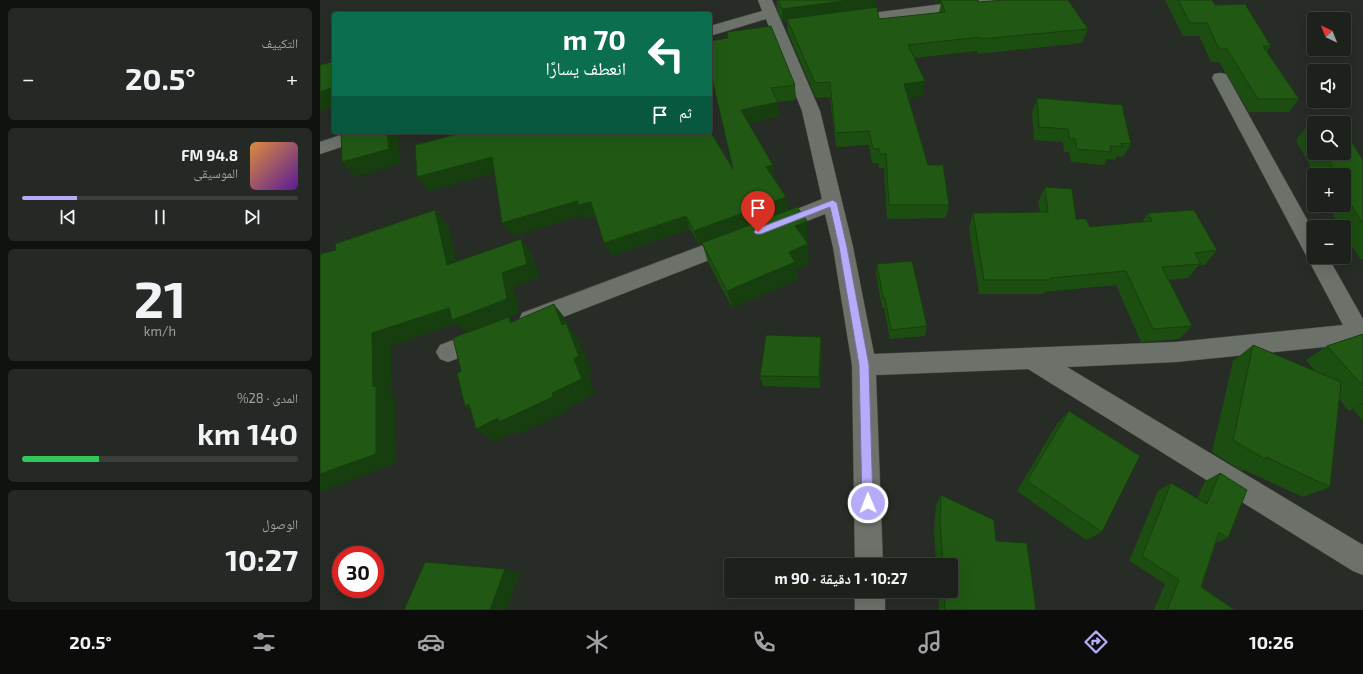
<!DOCTYPE html>
<html lang="ar">
<head>
<meta charset="utf-8">
<style>
  :root { --surface:#1d211c; --page:#252925; --text:#f1f3f6; --muted:#a0a3a3; --line:#3b3e3b; --accent:#b4acf9 }
  body { margin:0; font-family:"Exo 2","Noto Naskh Arabic",sans-serif; background:var(--page); color:var(--text); direction:rtl; height:100vh; display:flex; flex-direction:column; font-size:15px; white-space:nowrap }
  * { box-sizing:border-box; margin:0 }
  p { font-size:13px; color:var(--muted) }
  .icon { flex:none; width:22px; height:22px; fill:none; stroke:currentColor; stroke-width:2; stroke-linecap:round; stroke-linejoin:round }
  .map { position:relative; flex:1; overflow:hidden; direction:ltr }
  .panel { display:flex; flex-direction:column; gap:8px; padding:8px; background:#10120f; width:320px }
  .panel>* { flex:none }
  .guide { position:absolute; left:12px; top:12px; width:380px; height:122px; border-radius:4px; box-shadow:0 4px 16px #0002,0 0 0 1px var(--line); direction:rtl; background:#0b6e4f; color:#fff; overflow:hidden }
  .needle { width:26px; rotate:317deg }
  .tools { position:absolute; left:987px; top:12px; display:grid; gap:8px }
  .tools a { display:grid; place-items:center; width:44px; height:44px; border-radius:4px; background:var(--surface); box-shadow:0 4px 16px #0002,0 0 0 1px var(--line); font-size:20px }
  .speed { position:absolute; left:12px; top:546px; display:flex; gap:8px; font-size:20px; font-weight:700; text-align:center }
  .speed>* { display:grid; place-content:center; width:52px; height:52px; border-radius:50%; background:var(--surface); box-shadow:0 4px 16px #0002,0 0 0 1px var(--line); line-height:1 }
  .speed .limit { border:6px solid #d22; background:#fff; color:#111 }
  .pin { position:absolute; display:grid; place-items:center; width:34px; height:34px; color:#fff; margin:-41px -17px; border-radius:50% 50% 50% 0; rotate:-45deg; box-shadow:0 0 4px #0007 }
  .pin .icon { rotate:45deg }
  .me { position:absolute; width:44px; margin:-22px; rotate:359deg; stroke-linejoin:round; filter:drop-shadow(0 0 3px #0008) }
  .turn { display:flex; align-items:center; gap:14px; height:84px; padding:0 20px; font-size:18px }
  .turn .icon { width:52px; height:52px; stroke-width:2.5 }
  .turn b { display:block; font-size:28px; line-height:34px }
  .then { display:flex; align-items:center; height:38px; padding:0 20px; background:#0003; gap:8px; font-size:15px }
  .big { font-size:30px; font-weight:700; line-height:1.1 }
  .panel .tile { flex:1; display:flex; flex-direction:column; justify-content:center; gap:6px; min-width:0; padding:0 14px; border-radius:6px; background:var(--page) }
  .panel .dial { align-items:center; gap:0 }
  .dial b { font-size:52px; line-height:1 }
  .song { display:flex; align-items:center; gap:12px }
  .cover { width:48px; height:48px; border-radius:6px; background:linear-gradient(135deg,hsl(30 70% 55%),hsl(270 70% 35%)) }
  .played { height:4px; border-radius:2px; background:linear-gradient(90deg,var(--accent) 20%,var(--line) 20%) }
  .keys { display:flex; justify-content:space-around; direction:ltr }
  .heat { display:flex; justify-content:space-between; align-items:center; font-size:22px; direction:ltr }
  .charge { height:6px; border-radius:3px; background:linear-gradient(90deg,#34c759 28%,var(--line) 0) }
  .trip { position:absolute; left:404px; top:558px; width:234px; height:40px; border-radius:4px; background:var(--surface); box-shadow:0 4px 16px #0002,0 0 0 1px var(--line); font-weight:700; line-height:40px; text-align:center; direction:rtl }
  .menu { display:flex; height:64px; justify-content:space-around; align-items:center; background:#0c0d0b; color:var(--muted) }
  .menu .icon { width:28px; height:28px }
  .menu .active { color:var(--accent) }
  .menu b { font-size:18px; color:var(--text) }
  main { display:flex; flex:1; min-height:0 }
  .map>svg:first-child { display:block }
  .lines { fill:none; stroke-linecap:round; stroke-linejoin:round }
  .minor-casing { stroke:#464a45; stroke-width:1 }
  .minor { fill:#6c726a; fill-rule:evenodd }
  .wall { fill:#1c4d11 }
  .shaded-wall { fill:#173e0e }
  .building { fill:#215914; stroke:#173e0e }
  .route { fill:#b4acf9; stroke:#7570a2 }
</style>
</head>
<body>
<main>
<div class="map">
<svg width="1043" height="610" viewBox="0 0 1043 610">
  <rect width="100%" height="100%" fill="#272c26"/>
  <g class="lines">
    <defs>
      <g id="minor">
        <polygon points="438,0 452,0 500,111 533,247 554,354 856,342 1023,325 892,78 894,74 900,73 906,74 994,232 994,257 1008,257 1043,319 1043,343 856,362 747,367 1043,545 1043,575 1033,571 708,369 556,375 563,565 535,565 532,365 513,247 505,214 454,234 447,231 444,226 447,221 502,199 482,111 446,19 390,36 390,26 442,11"/>
        <polygon points="653,0 694,0 692,3 687,4 529,24 524,23 522,20 524,17 529,16"/>
        <polygon points="30,132 58,132 55,136 0,154 0,142"/>
        <polygon points="413,234 420,236 423,242 420,248 210,330 202,327 199,320 202,313"/>
        <polygon points="165,328 173,331 176,338 173,345 128,362 120,359 116,352 120,345"/>
        <rect x="535" y="591" width="30" height="19"/>
      </g>
    </defs>
    <!-- minor casing -->
    <use href="#minor" class="minor-casing"/>
    <!-- minor -->
    <use href="#minor" class="minor"/>
  </g>
  <!-- wall -->
  <g class="wall">
    <polygon points="457,0 555,0 555,8 559,19 619,13 621,3 616,3 615,0 658,0 659,2 768,29 762,43 658,54 657,51 594,58 605,81 603,96 588,98 608,165 629,205 626,218 567,219 564,168 559,168 558,163 552,163 549,145 516,147 510,97 496,98 468,33 467,22 463,22 457,9"/>
    <polygon points="845,0 892,0 895,5 951,46 947,51 979,99 969,112 929,112 899,62 891,62 879,36 863,36"/>
    <polygon points="407,32 475,85 476,100 458,102 459,116 429,123 455,179 466,197 468,210 488,240 486,241 489,263 476,269 477,280 412,308 388,262 382,243 379,245 370,229 292,256 276,216 266,219 264,215 193,236 175,173 109,191 97,177 95,145 413,168 408,38"/>
    <polygon points="717,98 811,144 803,157 797,156 795,160 787,159 784,165 751,162 749,152 744,152 743,142 714,140 712,112"/>
    <polygon points="988,125 994,125 994,153 1024,153 1043,160 1043,259 1040,259 1024,233 1024,227 1021,227 1012,213 1015,211 1012,205 1024,205 1024,175 995,175 976,140"/>
    <polygon points="725,187 756,219 770,227 822,222 828,213 897,250 885,265 879,265 868,278 848,280 872,326 859,339 821,342 796,285 724,292 723,294 659,294 649,228 653,213 720,212 718,202"/>
    <polygon points="557,264 607,326 605,336 570,339 564,308 562,308 556,274"/>
    <polygon points="1043,334 1043,421 1033,409 1029,411 1019,399 1010,487 983,497 924,470 922,471 892,452 913,361 933,345 995,371 986,360 1007,346"/>
    <polygon points="501,337 502,348 500,388 443,386 440,376"/>
    <polygon points="749,411 782,532 766,540 697,491 737,424"/>
    <polygon points="900,473 908,538 895,543 881,587 916,610 834,610 845,584 809,561 838,491 851,483 877,499 885,481"/>
    <polygon points="621,495 676,541 716,610 619,610 618,591 631,591 631,565 616,565 614,528 616,505"/>
  </g>
  <!-- shaded-wall -->
  <g class="shaded-wall">
    <polygon points="531,0 555,0 555,11 467,19 467,22 463,22 462,9"/>
    <rect x="616" y="0" width="5" height="3"/>
    <polygon points="605,81 603,96 582,99 584,84"/>
    <polygon points="14,87 14,107 0,111 0,92"/>
    <polygon points="458,102 459,116 424,125 421,110"/>
    <polygon points="67,132 74,132 78,137 81,163 36,177 22,162"/>
    <polygon points="172,157 182,171 109,191 97,177"/>
    <polygon points="453,165 455,179 449,181 446,167"/>
    <polygon points="466,197 468,210 379,245 374,231"/>
    <polygon points="257,201 271,202 278,215 266,219 264,215 193,236 182,223"/>
    <polygon points="115,210 129,226 141,280 127,265"/>
    <polygon points="366,216 370,229 292,256 284,243"/>
    <polygon points="487,221 488,240 477,245 475,226"/>
    <polygon points="201,239 212,254 219,278 194,287 200,313 189,317 204,334 147,333 137,324 71,346 72,396 75,398 76,463 0,492 0,474 53,387 52,333 182,273"/>
    <polygon points="488,244 489,263 476,269 477,280 412,308 407,291 469,252"/>
    <polygon points="234,304 248,322 250,328 259,340 272,372 268,374 275,394 247,408 248,411 197,435 194,432 175,442 156,429 232,393 254,359"/>
    <polygon points="501,337 502,348 500,388 499,377"/>
    <polygon points="1043,403 1043,404 1029,411"/>
    <polygon points="149,404 165,420 145,406"/>
    <polygon points="185,569 200,573 187,610 170,610"/>
  </g>
  <!-- building -->
  <g class="building">
    <polygon points="458,0 531,0 462,9"/>
    <polygon points="621,0 658,0 659,2 684,0 748,0 768,29 661,39 660,37 588,45 605,81 584,84 608,165 623,165 629,205 569,205 566,154 560,154 559,149 553,149 549,131 515,133 510,82 495,83 467,19 557,7 559,19 625,12"/>
    <polygon points="858,0 892,0 895,5 925,4 951,46 943,46 979,99 938,99 907,49 899,49 887,23 870,23"/>
    <polygon points="451,26 475,85 451,88 458,102 421,110 453,165 446,167 466,197 374,231 366,216 284,243 271,202 259,205 257,201 182,223 172,157 97,177 95,145 144,132 390,132 390,131 413,169 390,70 390,41 408,38 407,32"/>
    <polygon points="11,62 14,69 14,87 0,92 0,65"/>
    <polygon points="717,98 802,105 811,144 801,143 802,147 790,146 791,152 757,149 755,139 750,139 748,129 719,127"/>
    <polygon points="988,125 994,125 994,134"/>
    <polygon points="1024,130 1043,160 1043,224 1028,199 1032,199 1024,186 1024,175 1018,175 1005,153 1024,153"/>
    <polygon points="21,132 67,132 69,149 22,162"/>
    <polygon points="725,187 752,189 756,219 766,219 770,227 832,221 828,213 874,210 897,250 875,253 881,264 842,267 872,326 833,329 806,271 730,278 730,280 664,280 653,213 728,212"/>
    <polygon points="477,207 487,221 475,226 488,244 469,252 475,262 407,291 382,243"/>
    <polygon points="115,210 127,265 201,239 207,264 182,273 187,299 132,320 129,308 52,333 53,387 56,386 56,454 0,474 0,254 16,250 15,244"/>
    <polygon points="592,261 607,326 571,330 565,298 563,298 557,264"/>
    <polygon points="234,304 242,325 246,323 259,356 254,359 262,379 232,393 233,397 179,422 178,418 156,429 149,404 145,406 137,374 141,371 133,338 189,317 190,323"/>
    <polygon points="1043,334 1043,386 1007,346"/>
    <polygon points="446,335 501,337 499,377 440,376"/>
    <polygon points="933,345 1021,382 1010,487 946,457 945,459 913,440"/>
    <polygon points="749,411 820,456 782,532 707,481"/>
    <polygon points="900,473 927,490 908,538 899,532 881,587 915,610 847,610 859,580 822,556 851,483 887,504"/>
    <polygon points="621,495 674,520 676,541 707,543 716,610 625,610 624,591 631,591 631,565 623,565 620,519"/>
    <polygon points="105,562 185,569 170,610 84,610"/>
  </g>
  <!-- route -->
  <polygon class="route" points="513,200 517,203 527,247 549,365 553,503 552,507 548,509 544,507 542,503 539,365 519,247 510,207 441,234 436,234 434,232 436,229"/>
</svg>
<div class="tools">
<a><svg class="needle" viewBox="-14 -14 28 28"><path d="M0-13l5 13h-10z" fill="#e53935"/><path d="M0 13l5-13h-10z" fill="#a0a3a3"/></svg></a>
<a><svg class="icon" aria-label="sound" viewBox="0 0 24 24"><path d="M4 9h4l5-4v14l-5-4H4zM17 9q2 3 0 6"/></svg></a>
<a><svg class="icon" aria-label="search" viewBox="0 0 24 24"><circle cx="10" cy="10" r="6"/><path d="M15 15l6 6"/></svg></a>
<a>+</a>
<a>−</a>
</div>
<div class="speed"><div class="limit">30</div></div>
<div class="pin" style="left:438px;top:232px;background:#d93025"><svg class="icon" aria-label="arrive" viewBox="0 0 24 24"><path d="M6 21V4h12l-3 4 3 4H6"/></svg></div>
<svg class="me" style="left:548px;top:503px" viewBox="-20 -20 40 40"><circle r="17" fill="#b4acf9" stroke="#fff" stroke-width="3"/><path d="M0-11L8 9 0 5-8 9z" fill="#fff"/></svg>
<div class="trip">10:27 · 1 دقيقة · 90 m</div>
<div class="guide">
<div class="turn"><svg class="icon" aria-label="left" viewBox="0 0 24 24"><path d="M17 20v-9H6M10 6l-5 5 5 5"/></svg><div><b>70 m</b>انعطف يسارًا</div></div>
<div class="then">ثم<svg class="icon" aria-label="arrive" viewBox="0 0 24 24"><path d="M6 21V4h12l-3 4 3 4H6"/></svg></div>
</div>
</div>
<section class="panel">
<div class="tile"><p>التكييف</p>
<div class="heat"><a>−</a><b class="big">20.5°</b><a>+</a></div>
</div>
<div class="tile">
<div class="song"><i class="cover"></i><div><b>94.8 FM</b><p>الموسيقى</p></div></div>
<div class="played"></div>
<div class="keys"><svg class="icon" aria-label="previous" viewBox="0 0 24 24"><path d="M18 5L8 12l10 7zM5 5v14"/></svg><svg class="icon" aria-label="pause" viewBox="0 0 24 24"><path d="M8 5v14M16 5v14"/></svg><svg class="icon" aria-label="next" viewBox="0 0 24 24"><path d="M6 5l10 7-10 7zM19 5v14"/></svg></div>
</div>
<div class="tile dial"><b>21</b><p>km/h</p></div>
<div class="tile"><p>المدى · 28%</p><b class="big">140 km</b><div class="charge"></div></div>
<div class="tile"><p>الوصول</p><b class="big">10:27</b></div>
</section>
</main>
<nav class="menu">
<b>10:26</b>
<svg class="icon active" aria-label="directions" viewBox="0 0 24 24"><path d="M12 3l9 9-9 9-9-9zM9 14v-3h6M13 9l2 2-2 2"/></svg>
<svg class="icon" aria-label="music" viewBox="0 0 24 24"><path d="M9 18V5l10-2v13"/><circle cx="6" cy="18" r="3"/><circle cx="16" cy="16" r="3"/></svg>
<svg class="icon" aria-label="phone" viewBox="0 0 24 24"><path d="M5 4h4l2 5-3 2q2 4 5 5l2-3 5 2v4C11 20 4 13 5 4z"/></svg>
<svg class="icon" aria-label="climate" viewBox="0 0 24 24"><path d="M12 3v18M4 7l16 10M4 17L20 7"/></svg>
<svg class="icon" aria-label="car" viewBox="0 0 24 24"><path d="M5 17H2v-5l4-1 3-4h7l3 4 3 1v5h-3M9 17h6M6 11h13"/><circle cx="7" cy="17" r="2"/><circle cx="17" cy="17" r="2"/></svg>
<svg class="icon" aria-label="filters" viewBox="0 0 24 24"><path d="M4 7h16M4 17h16"/><circle cx="9" cy="7" r="2"/><circle cx="15" cy="17" r="2"/></svg>
<b>20.5°</b>
</nav>
</body>
</html>
